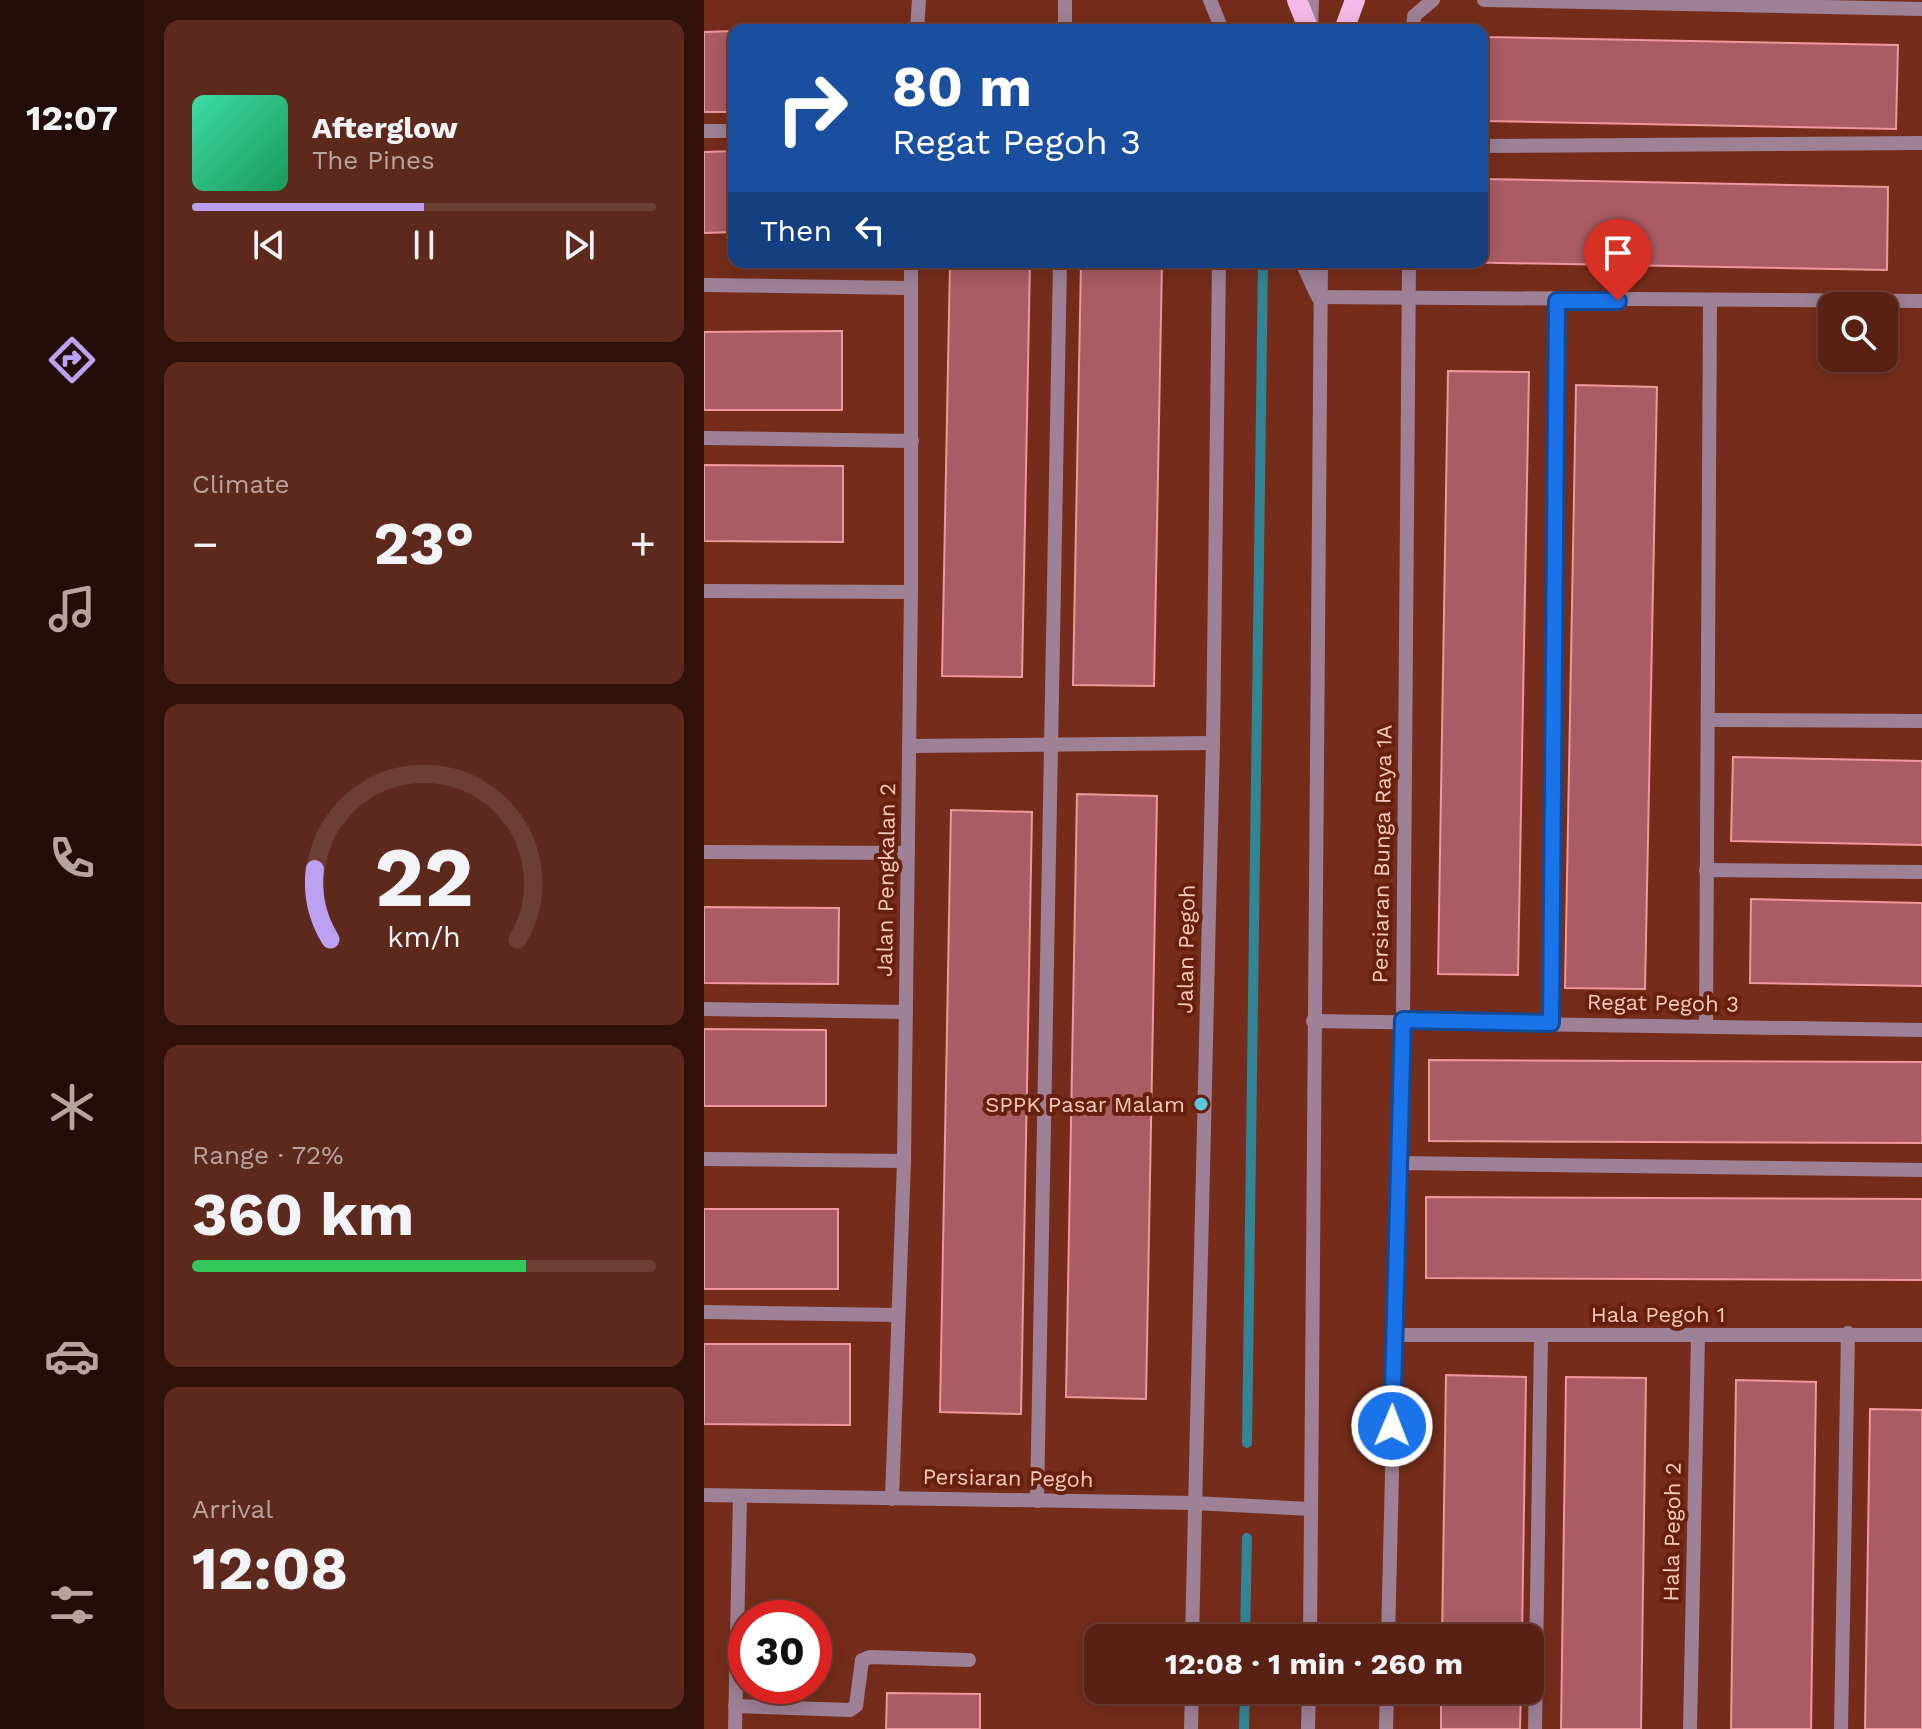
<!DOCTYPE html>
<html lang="en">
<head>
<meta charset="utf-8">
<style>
  :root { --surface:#582114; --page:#5e291d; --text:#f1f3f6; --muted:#b7a3a0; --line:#6d3e34; --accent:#bca0f2 }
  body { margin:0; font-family:"Work Sans",sans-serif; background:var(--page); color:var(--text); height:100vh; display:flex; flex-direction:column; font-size:30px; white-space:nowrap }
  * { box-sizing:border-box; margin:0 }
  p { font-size:26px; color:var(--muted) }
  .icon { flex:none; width:44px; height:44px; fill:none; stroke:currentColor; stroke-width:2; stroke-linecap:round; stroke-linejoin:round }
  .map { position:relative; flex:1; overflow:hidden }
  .details { display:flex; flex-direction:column; gap:20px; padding:20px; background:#30120b; width:560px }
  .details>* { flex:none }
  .hud { position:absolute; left:24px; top:24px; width:760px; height:244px; border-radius:16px; box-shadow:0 4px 20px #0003,0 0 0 2px var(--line); background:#1a4fa0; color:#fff; overflow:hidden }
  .buttons { position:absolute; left:1114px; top:292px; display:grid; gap:16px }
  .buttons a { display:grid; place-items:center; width:80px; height:80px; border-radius:16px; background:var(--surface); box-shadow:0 4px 20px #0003,0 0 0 2px var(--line); font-size:40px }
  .speed { position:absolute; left:24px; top:1600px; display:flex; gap:16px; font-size:40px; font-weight:700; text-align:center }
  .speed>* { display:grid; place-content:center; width:104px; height:104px; border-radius:50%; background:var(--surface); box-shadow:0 4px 20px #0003,0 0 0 2px var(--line); line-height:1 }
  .speed .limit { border:12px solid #d22; background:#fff; color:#111 }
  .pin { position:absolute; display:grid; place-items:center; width:68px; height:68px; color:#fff; margin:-82px -34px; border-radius:50% 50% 50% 0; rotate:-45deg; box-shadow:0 0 8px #0007 }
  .pin .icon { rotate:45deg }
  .me { position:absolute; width:88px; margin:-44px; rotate:1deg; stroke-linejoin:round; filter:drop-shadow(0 0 6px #0008) }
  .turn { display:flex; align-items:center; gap:28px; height:168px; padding:0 32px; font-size:36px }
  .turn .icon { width:104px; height:104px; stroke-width:2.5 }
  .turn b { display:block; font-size:56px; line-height:68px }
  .then { display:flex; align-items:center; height:76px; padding:0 32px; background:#0003; gap:16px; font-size:30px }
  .big { font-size:60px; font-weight:700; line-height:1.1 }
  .details .widget { flex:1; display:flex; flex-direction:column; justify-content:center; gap:12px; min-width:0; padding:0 28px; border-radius:16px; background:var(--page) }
  .details .dial { align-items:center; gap:0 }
  .dial svg { height:208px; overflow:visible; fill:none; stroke:var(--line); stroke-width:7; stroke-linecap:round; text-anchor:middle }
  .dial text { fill:var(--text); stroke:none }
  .song { display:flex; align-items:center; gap:24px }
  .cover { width:96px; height:96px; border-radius:12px; background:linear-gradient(135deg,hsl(160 70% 55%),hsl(150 70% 35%)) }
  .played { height:8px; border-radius:4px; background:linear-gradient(90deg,var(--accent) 50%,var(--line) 50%) }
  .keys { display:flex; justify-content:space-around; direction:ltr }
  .heat { display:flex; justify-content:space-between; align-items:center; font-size:44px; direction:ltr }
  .charge { height:12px; border-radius:6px; background:linear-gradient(90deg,#34c759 72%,var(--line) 0) }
  .trip { position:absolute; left:380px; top:1624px; width:460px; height:80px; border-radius:16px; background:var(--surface); box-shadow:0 4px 20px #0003,0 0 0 2px var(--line); font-weight:700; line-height:80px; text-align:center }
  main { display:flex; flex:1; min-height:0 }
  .tab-bar { display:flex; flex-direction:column; width:144px; justify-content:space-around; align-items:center; background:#230d08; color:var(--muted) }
  .tab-bar .icon { width:56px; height:56px }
  .tab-bar .current { color:var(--accent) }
  .tab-bar b { font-size:36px; color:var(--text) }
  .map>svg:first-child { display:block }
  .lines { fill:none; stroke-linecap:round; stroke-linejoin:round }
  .stream { stroke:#328597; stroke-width:10 }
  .building { fill:#ab5b63; stroke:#f0979e; stroke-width:2 }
  .minor { stroke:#9e8197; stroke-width:14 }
  .major { stroke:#f4bae7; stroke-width:20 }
  .route-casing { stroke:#114b97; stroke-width:20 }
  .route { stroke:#1a73e8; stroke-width:14 }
  .poi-dot { fill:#57c9e2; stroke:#68200e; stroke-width:3 }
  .labels { text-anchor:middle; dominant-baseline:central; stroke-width:8; stroke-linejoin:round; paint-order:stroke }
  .street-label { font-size:22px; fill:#f7cabe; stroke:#68200e }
  .poi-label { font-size:22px; fill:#f7cabe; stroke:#68200e; text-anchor:end }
</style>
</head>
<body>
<main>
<nav class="tab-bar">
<b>12:07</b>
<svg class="icon current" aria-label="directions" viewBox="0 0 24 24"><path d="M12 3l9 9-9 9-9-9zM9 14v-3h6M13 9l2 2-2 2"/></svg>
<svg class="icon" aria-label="music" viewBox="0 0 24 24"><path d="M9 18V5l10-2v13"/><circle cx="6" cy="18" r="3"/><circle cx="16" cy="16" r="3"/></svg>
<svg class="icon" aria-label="phone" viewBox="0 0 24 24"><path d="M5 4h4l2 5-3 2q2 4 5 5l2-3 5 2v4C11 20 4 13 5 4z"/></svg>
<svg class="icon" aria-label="climate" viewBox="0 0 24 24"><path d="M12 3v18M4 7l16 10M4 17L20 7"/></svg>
<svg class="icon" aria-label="car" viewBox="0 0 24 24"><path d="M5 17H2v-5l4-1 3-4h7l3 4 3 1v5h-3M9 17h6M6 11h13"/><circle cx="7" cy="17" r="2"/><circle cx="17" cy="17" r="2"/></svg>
<svg class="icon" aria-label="filters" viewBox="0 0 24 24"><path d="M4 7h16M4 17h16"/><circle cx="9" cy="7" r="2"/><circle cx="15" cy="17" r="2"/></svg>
</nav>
<section class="details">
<div class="widget">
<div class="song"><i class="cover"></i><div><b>Afterglow</b><p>The Pines</p></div></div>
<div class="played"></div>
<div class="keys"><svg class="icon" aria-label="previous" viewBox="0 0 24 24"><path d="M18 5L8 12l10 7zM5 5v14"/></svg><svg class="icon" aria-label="pause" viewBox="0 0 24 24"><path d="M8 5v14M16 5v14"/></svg><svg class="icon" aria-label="next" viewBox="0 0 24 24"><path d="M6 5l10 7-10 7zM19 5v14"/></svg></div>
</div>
<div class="widget"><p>Climate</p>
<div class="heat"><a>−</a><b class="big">23°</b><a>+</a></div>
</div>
<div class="widget dial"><svg viewBox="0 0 100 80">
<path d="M14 69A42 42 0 1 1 86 69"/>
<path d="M14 69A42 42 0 0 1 8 42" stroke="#bca0f2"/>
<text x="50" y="56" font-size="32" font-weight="700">22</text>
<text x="50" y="72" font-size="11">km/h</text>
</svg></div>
<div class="widget"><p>Range · 72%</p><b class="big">360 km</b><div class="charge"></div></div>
<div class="widget"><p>Arrival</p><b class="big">12:08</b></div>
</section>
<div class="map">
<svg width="1218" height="1729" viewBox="0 0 1218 1729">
  <rect width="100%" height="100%" fill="#752c1a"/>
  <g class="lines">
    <!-- stream -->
    <g class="stream">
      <polyline points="543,1443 559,262"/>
      <polyline points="541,1638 543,1538"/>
      <polyline points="540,1729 541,1690"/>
    </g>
  </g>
  <!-- building -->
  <g class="building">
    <polygon points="30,31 30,112 0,112 0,32"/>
    <polygon points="778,37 1194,45 1192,129 778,121"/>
    <polygon points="30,151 30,232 0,233 0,152"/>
    <polygon points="778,179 1184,187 1183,270 747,262 778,262"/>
    <polygon points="246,262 326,262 318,677 238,676"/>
    <polygon points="377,262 458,262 450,686 369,685"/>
    <polygon points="138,331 138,410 0,410 0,332"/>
    <polygon points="744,371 825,372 814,975 734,974"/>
    <polygon points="872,385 953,387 941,989 861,988"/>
    <polygon points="0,465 139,466 139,542 0,541"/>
    <polygon points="1029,757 1218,761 1218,845 1027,841"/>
    <polygon points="373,794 453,796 442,1399 362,1397"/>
    <polygon points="247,810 328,812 317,1414 236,1412"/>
    <polygon points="1047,899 1218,903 1218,986 1046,983"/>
    <polygon points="0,907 135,908 134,984 0,983"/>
    <polygon points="0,1029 122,1030 122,1106 0,1106"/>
    <polygon points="725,1060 1218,1062 1218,1143 725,1141"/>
    <polygon points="722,1197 1218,1199 1218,1280 722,1278"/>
    <rect x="0" y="1209" width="134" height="80"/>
    <polygon points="0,1344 146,1344 146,1425 0,1424"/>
    <polygon points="742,1375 822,1377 818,1638 738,1638"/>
    <polygon points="862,1377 942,1378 937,1729 857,1729"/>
    <polygon points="1032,1380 1112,1382 1107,1729 1027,1729"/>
    <polygon points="1166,1409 1218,1410 1218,1729 1161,1729"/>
    <polygon points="737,1690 817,1690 816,1729 737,1729"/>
    <polygon points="183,1693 276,1694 276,1729 182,1729"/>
  </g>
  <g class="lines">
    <!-- minor -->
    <g class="minor">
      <polyline points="506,0 518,30"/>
      <polyline points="780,0 1218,9"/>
      <polyline points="213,30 215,0"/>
      <polyline points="361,30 361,0"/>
      <polyline points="607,30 608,0"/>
      <polyline points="709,30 710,16 729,0"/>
      <polyline points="0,131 30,131"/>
      <polyline points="778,146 1218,143"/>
      <polyline points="598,262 612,293"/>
      <polyline points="0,285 206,288"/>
      <polyline points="614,297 1218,301"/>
      <polyline points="0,438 208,441"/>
      <polyline points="0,591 207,592"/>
      <polyline points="1004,720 1218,721"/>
      <polyline points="206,746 509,743"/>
      <polyline points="0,852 204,853"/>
      <polyline points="1002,870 1218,872"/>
      <polyline points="0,1009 202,1012"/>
      <polyline points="609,1021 1218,1030"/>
      <polyline points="847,1023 853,301"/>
      <polyline points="1002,1025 1006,300"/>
      <polyline points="0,1159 200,1161"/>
      <polyline points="694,1163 1218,1170"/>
      <polyline points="0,1312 194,1315"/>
      <polyline points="690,1335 1218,1335"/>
      <polyline points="0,1495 490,1503 607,1509"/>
      <polyline points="188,1499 200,1161 207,592 207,262"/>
      <polyline points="333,1501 356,262"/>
      <polyline points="488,1638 509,743 515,262"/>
      <polyline points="606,1638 617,262"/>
      <polyline points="684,1638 699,1020 705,262"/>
      <polyline points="31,1706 146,1710 152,1706 158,1660 166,1657 265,1660"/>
      <polyline points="31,1729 36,1496"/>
      <polyline points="487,1729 488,1690"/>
      <polyline points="604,1729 605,1690"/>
      <polyline points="682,1729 683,1690"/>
      <polyline points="831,1729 837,1336"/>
      <polyline points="986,1729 994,1336"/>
      <polyline points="1137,1729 1144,1333"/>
    </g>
    <!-- major -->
    <g class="major">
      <polyline points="593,0 605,30"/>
      <polyline points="640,30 651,0"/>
    </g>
  </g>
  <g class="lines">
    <defs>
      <polyline id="route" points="688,1426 699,1020 847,1023 853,301 914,301"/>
    </defs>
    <!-- route casing -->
    <use href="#route" class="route-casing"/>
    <!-- route -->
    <use href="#route" class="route"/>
  </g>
  <!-- markers -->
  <circle class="poi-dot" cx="497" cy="1104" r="8"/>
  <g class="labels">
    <!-- street labels -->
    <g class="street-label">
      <text transform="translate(678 854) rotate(-89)">Persiaran Bunga Raya 1A</text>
      <text transform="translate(182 880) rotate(-89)">Jalan Pengkalan 2</text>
      <text transform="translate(482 949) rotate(-89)">Jalan Pegoh</text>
      <text transform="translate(959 1003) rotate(1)">Regat Pegoh 3</text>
      <text x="954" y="1314">Hala Pegoh 1</text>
      <text transform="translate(304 1478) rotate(1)">Persiaran Pegoh</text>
      <text transform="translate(968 1532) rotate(-89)">Hala Pegoh 2</text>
    </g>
    <!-- poi labels -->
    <g class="poi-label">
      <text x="481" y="1104">SPPK Pasar Malam</text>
    </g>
  </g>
</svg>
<div class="buttons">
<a><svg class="icon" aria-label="search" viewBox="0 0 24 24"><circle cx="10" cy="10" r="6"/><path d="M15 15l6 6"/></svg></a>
</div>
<div class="speed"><div class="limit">30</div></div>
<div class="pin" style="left:914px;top:301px;background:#d93025"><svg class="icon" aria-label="arrive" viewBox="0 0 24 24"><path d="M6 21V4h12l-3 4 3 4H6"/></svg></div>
<svg class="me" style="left:688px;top:1426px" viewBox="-20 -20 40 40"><circle r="17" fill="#1a73e8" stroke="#fff" stroke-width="3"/><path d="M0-11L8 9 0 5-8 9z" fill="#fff"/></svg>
<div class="trip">12:08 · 1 min · 260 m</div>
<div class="hud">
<div class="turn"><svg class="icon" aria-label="right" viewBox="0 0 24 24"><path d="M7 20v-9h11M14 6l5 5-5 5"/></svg><div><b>80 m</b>Regat Pegoh 3</div></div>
<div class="then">Then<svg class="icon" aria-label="left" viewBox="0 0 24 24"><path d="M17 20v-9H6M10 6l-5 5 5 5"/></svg></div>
</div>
</div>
</main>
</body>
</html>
